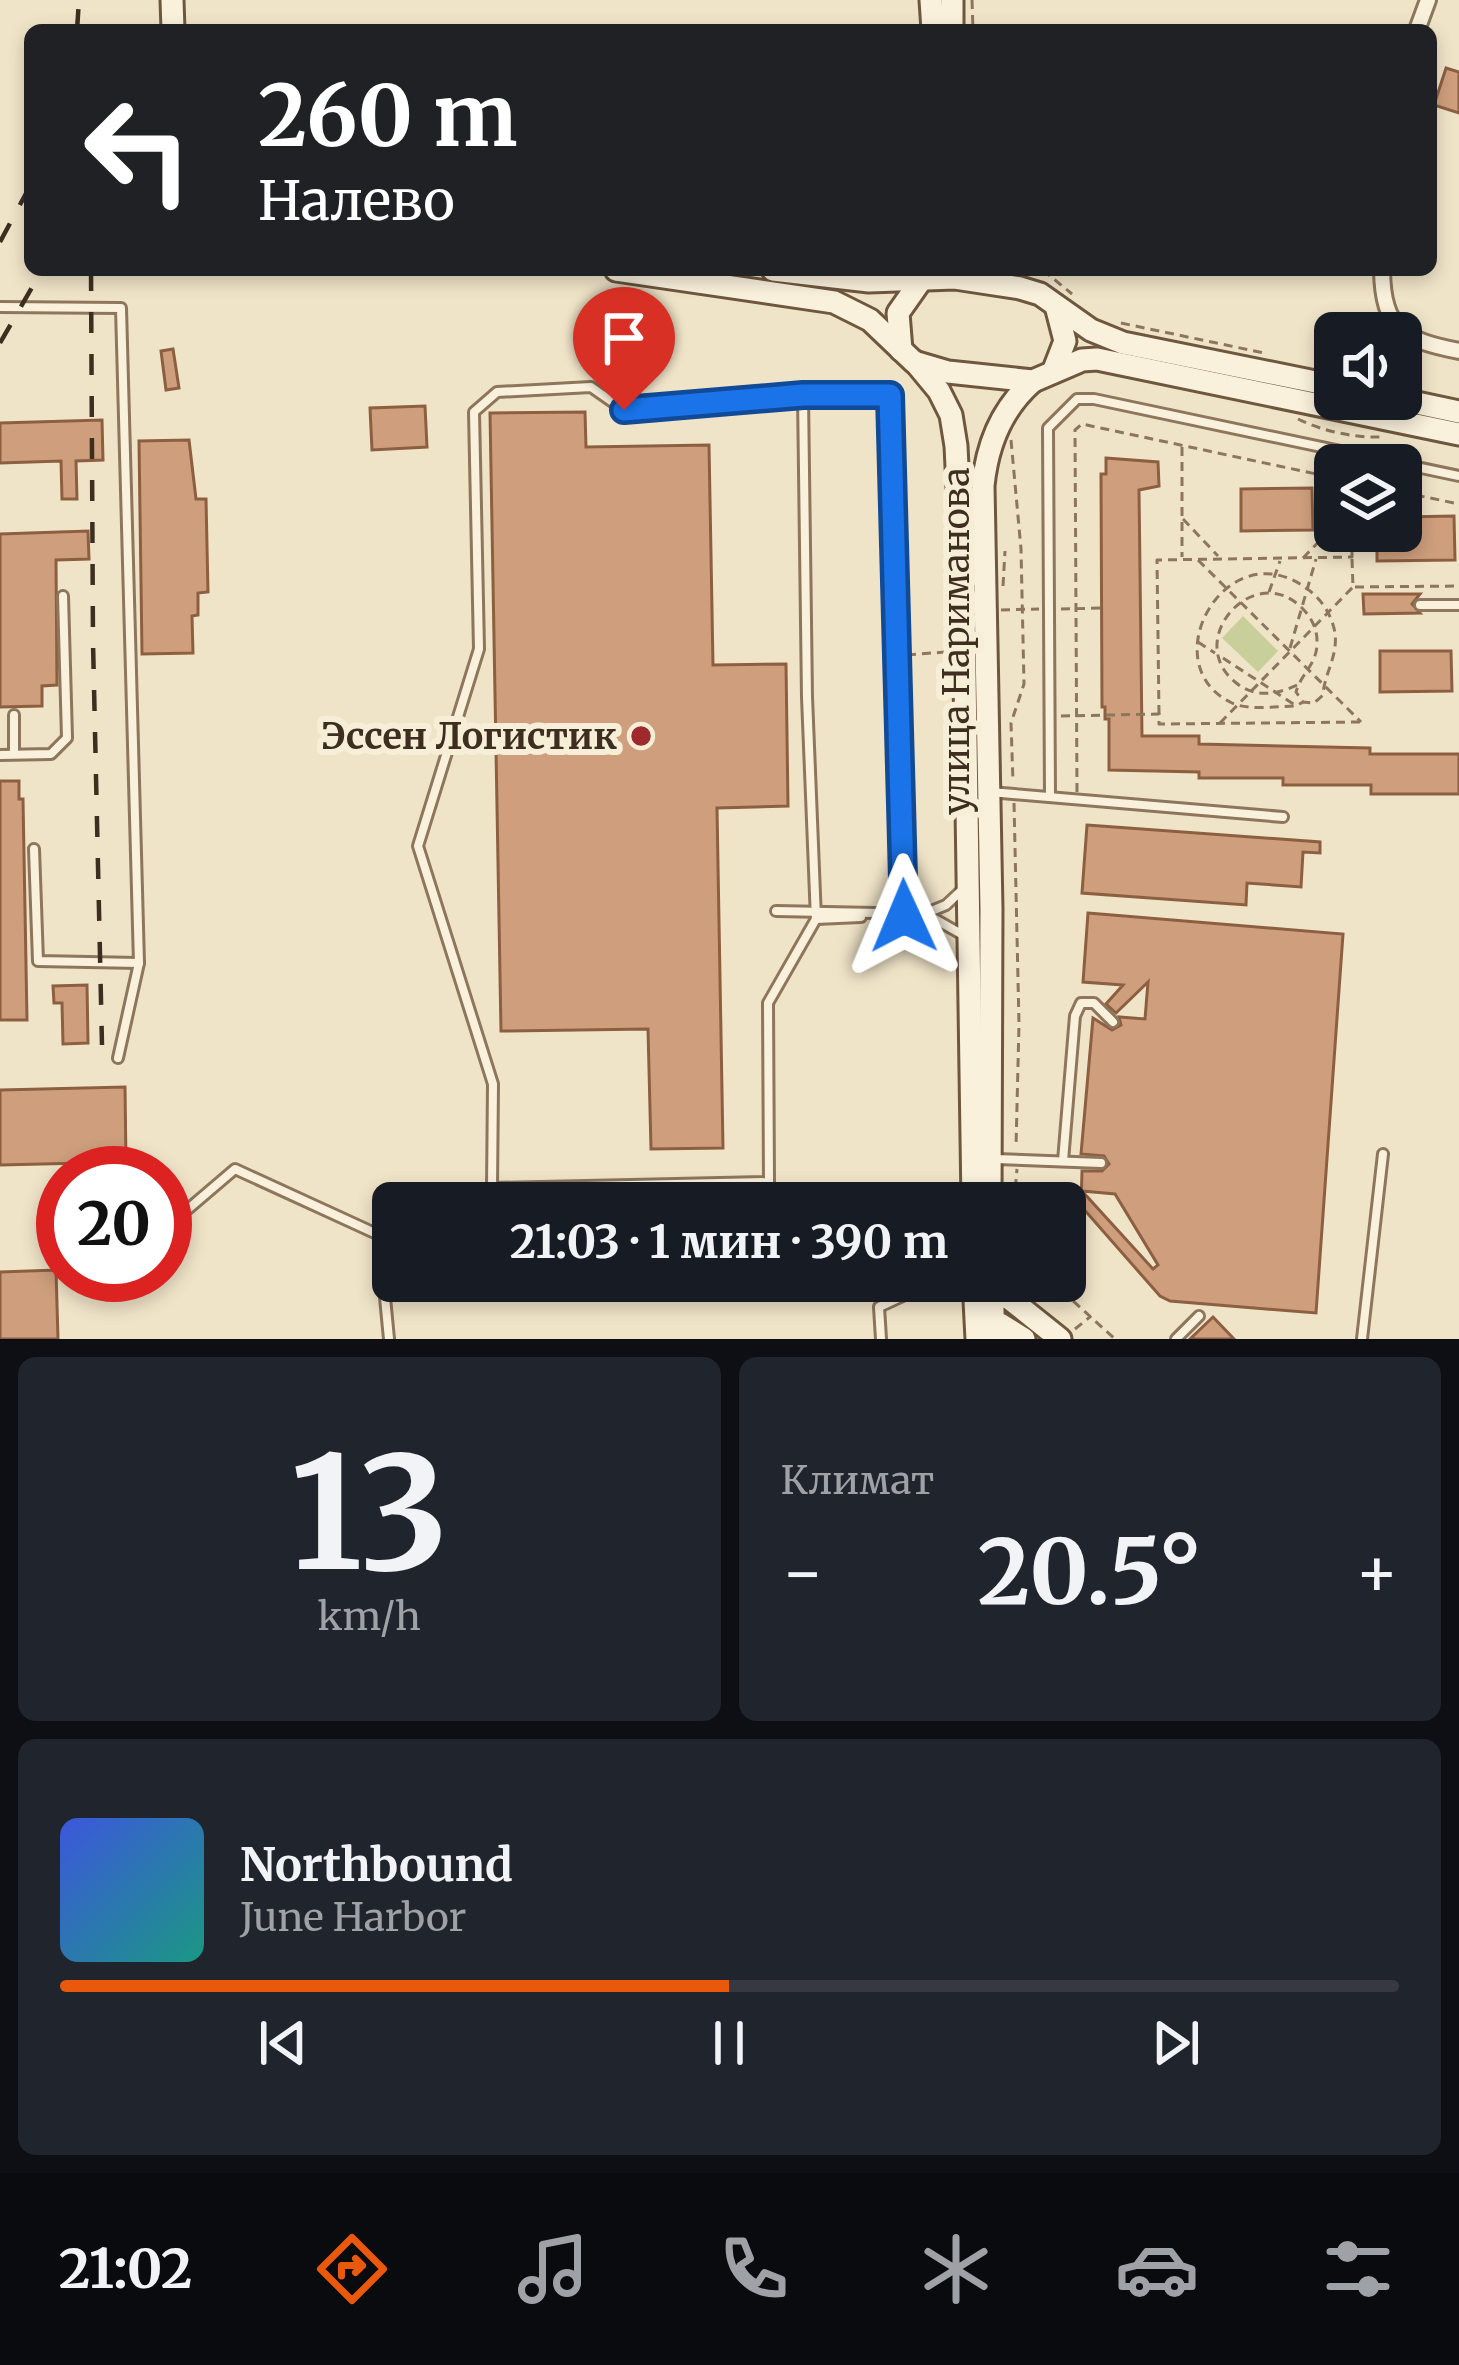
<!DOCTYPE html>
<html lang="ru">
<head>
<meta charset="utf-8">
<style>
  :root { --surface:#171b24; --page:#20242c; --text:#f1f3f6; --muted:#9ea1a6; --line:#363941; --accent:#ea580c }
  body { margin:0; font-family:Merriweather,serif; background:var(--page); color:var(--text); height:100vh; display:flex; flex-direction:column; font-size:45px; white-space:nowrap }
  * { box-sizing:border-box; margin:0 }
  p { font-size:39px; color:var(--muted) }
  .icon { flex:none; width:66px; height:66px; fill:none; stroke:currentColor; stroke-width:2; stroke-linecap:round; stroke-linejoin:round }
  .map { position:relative; height:1339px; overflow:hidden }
  .drawer { display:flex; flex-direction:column; gap:18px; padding:18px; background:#0d0f14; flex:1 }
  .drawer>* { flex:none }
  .top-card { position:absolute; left:24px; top:24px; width:1413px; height:252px; border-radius:18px; box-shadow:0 6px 18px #0003; background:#202124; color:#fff; overflow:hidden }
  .tools { position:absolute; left:1314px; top:312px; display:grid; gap:24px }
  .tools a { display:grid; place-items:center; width:108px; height:108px; border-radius:18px; background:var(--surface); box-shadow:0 6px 18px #0003; font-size:60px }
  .speed { position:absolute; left:36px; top:1146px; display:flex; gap:24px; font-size:60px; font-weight:700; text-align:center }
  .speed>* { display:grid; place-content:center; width:156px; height:156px; border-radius:50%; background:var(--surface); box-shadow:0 6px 18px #0003; line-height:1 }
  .speed .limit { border:18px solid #d22; background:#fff; color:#111 }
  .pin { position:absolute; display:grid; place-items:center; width:102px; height:102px; color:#fff; margin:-123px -51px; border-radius:50% 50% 50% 0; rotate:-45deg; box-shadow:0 0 12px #0007 }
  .pin .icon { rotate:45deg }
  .me { position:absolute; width:132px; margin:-66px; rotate:359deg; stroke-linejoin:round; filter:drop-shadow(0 0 9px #0008) }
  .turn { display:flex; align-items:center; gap:42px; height:252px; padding:0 36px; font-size:54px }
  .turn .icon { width:156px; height:156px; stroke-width:2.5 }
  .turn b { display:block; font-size:84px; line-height:102px }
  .big { font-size:90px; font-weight:700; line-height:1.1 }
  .drawer .widget { flex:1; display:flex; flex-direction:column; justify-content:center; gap:18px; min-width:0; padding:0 42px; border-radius:18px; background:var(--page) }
  .drawer .dial { align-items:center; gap:0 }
  .dial b { font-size:156px; line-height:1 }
  .song { display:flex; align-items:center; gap:36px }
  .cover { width:144px; height:144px; border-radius:18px; background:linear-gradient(135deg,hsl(230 70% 55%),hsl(170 70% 35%)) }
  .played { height:12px; border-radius:6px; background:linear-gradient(90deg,var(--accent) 50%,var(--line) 50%) }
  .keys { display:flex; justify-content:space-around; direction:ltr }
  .heat { display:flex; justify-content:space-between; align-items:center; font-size:66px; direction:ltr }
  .drawer .tiles { flex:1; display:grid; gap:18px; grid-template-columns:1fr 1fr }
  .widget:last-child { grid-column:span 2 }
  .trip { position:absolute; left:372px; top:1182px; width:714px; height:120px; border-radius:18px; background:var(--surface); box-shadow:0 6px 18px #0003; font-weight:700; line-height:120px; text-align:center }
  .menu { display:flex; height:192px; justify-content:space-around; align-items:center; background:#090b0e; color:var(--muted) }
  .menu .icon { width:84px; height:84px }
  .menu .on { color:var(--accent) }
  .menu b { font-size:54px; color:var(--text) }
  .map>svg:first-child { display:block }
  .green { fill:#c9cf9b }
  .building { fill:#cf9f7d; stroke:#8d5f41; stroke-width:3; fill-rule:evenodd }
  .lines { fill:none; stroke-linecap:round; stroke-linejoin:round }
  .lane-casing { stroke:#8d765c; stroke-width:14 }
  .street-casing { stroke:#8d765c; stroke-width:20 }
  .secondary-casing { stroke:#6f573f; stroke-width:27 }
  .path { stroke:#8d765c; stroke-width:3; stroke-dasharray:9 6; stroke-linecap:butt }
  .lane { stroke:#faf1dc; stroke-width:8 }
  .street { stroke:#faf1dc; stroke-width:14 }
  .secondary { stroke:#faf1dc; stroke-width:21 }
  .rail { stroke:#3d2e20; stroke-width:4.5; stroke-dasharray:21 21; stroke-linecap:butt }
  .route-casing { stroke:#114b97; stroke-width:30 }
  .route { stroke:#1a73e8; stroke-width:21 }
  .poi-dot { fill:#9e2a2b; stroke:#f7eed8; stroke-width:4.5 }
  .labels { text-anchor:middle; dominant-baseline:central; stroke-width:12; stroke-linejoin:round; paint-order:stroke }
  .street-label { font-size:36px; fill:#3d2e20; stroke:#f7eed8 }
  .poi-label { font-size:36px; font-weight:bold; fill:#3d2e20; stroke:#f7eed8; text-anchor:end }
</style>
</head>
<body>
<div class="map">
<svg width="1459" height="1339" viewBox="0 0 1459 1339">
  <rect width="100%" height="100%" fill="#f0e4c8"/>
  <!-- green -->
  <polygon class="green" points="1243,616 1278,651 1258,672 1222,638"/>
  <!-- building -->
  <g class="building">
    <polygon points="1446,68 1459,72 1459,113 1434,105"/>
    <polygon points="173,349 179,388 166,390 161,351"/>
    <polygon points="425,406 427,447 372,450 370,408"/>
    <polygon points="585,412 586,447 709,445 713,665 786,664 788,806 717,808 723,1148 651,1149 648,1029 501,1031 490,413"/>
    <polygon points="102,420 103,460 76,461 77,499 62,499 61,461 0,463 0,423"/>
    <polygon points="189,440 196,499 206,499 208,592 198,593 198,615 192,616 193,653 142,654 139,441"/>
    <polygon points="1106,458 1158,462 1159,486 1139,490 1142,736 1199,736 1199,744 1370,748 1370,754 1459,754 1459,794 1371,794 1371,785 1283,785 1283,778 1199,778 1199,772 1109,770 1109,719 1105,719 1105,707 1102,707 1101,474 1106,474"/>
    <polygon points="1312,488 1313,530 1241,531 1241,489"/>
    <polygon points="1454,516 1455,560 1377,561 1377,531 1401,531 1401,517"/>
    <polygon points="88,531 89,559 56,560 57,685 42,686 42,706 0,707 0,534"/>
    <polygon points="1363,594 1420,594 1412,604 1420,613 1364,614"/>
    <polygon points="1380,651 1451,651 1452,691 1380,692"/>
    <polygon points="0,781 19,781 19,799 23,799 27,1020 0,1020"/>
    <polygon points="1087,825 1320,842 1320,853 1303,852 1301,887 1247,883 1246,905 1082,893"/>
    <path d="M1088,913L1343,934L1316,1313L1170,1301L1160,1296L1081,1206L1082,1171H1102L1109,1164L1104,1156L1081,1154L1093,1018L1112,1030L1121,1025L1119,1017L1145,1019L1148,982L1116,1013L1106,1004L1123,985L1083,982ZM1082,1191L1115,1194L1158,1265L1153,1269Z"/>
    <polygon points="87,985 88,1043 63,1044 62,1003 54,1003 53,986"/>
    <polygon points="125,1087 126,1162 0,1165 0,1090"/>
    <polygon points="56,1270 58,1339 0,1339 0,1272"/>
    <polygon points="1213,1317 1234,1339 1190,1339"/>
  </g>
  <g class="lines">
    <defs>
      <g id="lane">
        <polyline points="0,307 121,308 139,963 118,1058"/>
        <polyline points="803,395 807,697 816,919 768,1003 769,1182 492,1188 493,1084 418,846 479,649 474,412 497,392 591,387 624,410 803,395 890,395 904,916"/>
        <polyline points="1420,605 1459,605"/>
        <polyline points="14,715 14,754"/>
        <polyline points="0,755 51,754 67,738 63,596"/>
        <polyline points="990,792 1283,817"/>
        <polyline points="1050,797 1048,428 1077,399 1094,399 1459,476"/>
        <polyline points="34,849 38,961 139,963"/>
        <polyline points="776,911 926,914 963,935"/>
        <polyline points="924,914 946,905 962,890"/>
        <polyline points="816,919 861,917"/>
        <polyline points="995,1159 1101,1163"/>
        <polyline points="1063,1161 1075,1016 1081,1003 1094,1003 1113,1022"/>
        <polyline points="167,1227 235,1169 379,1235 389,1339"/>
        <polyline points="881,1339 879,1307 935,1281"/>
        <polyline points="1176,1339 1199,1316"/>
        <polyline points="1362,1339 1383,1154"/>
      </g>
      <g id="street">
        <polyline points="1417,30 1428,0"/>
        <path d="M1382,270C1383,330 1404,340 1459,351"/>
      </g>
      <g id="secondary">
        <polyline points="172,0 173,30"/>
        <polyline points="931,0 933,30"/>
        <polyline points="952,0 952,30"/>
        <polyline points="616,270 834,302 870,320 914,362 948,372 1033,381 1082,360 1097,359 1459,434"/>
        <polyline points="773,270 869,281 955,278 1020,288 1040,294 1091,330 1123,343 1335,386"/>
        <polyline points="901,350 898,313 924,276"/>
        <polyline points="915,362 939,391 951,415 956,446 964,611 973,1203"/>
        <polyline points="1053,372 1065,341 1056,306"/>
        <polyline points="1398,399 1459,412"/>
        <path d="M990,1203L991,909L983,486C987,445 1002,408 1033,381"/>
        <polyline points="974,1281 977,1339"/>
        <polyline points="992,1282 994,1339"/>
        <polyline points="974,1296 1000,1295 1010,1299 1060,1339"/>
        <polyline points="983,1325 1000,1324 1024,1339"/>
      </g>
    </defs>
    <!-- lane casing -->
    <use href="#lane" class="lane-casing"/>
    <!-- street casing -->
    <use href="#street" class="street-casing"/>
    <!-- secondary casing -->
    <use href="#secondary" class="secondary-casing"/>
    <!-- path -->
    <g class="path">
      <polyline points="972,0 973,30"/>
      <polyline points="1043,270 1072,294"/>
      <polyline points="1121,323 1264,353"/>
      <path d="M1298,419C1322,431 1354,438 1381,437"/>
      <polyline points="1011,440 1021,549 1024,684 1011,723 1013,782"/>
      <polyline points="1182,447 1182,557"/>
      <polyline points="1401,492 1459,504"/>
      <polyline points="1183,519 1218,556"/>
      <polyline points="1303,558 1335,525"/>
      <polyline points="1352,559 1353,587 1459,586"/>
      <polyline points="1198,560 1361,722"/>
      <polyline points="1003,586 1005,551"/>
      <polyline points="1269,592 1280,561"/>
      <polyline points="1061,609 1101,608"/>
      <polyline points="1001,610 1039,609"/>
      <polyline points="1198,642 1215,653"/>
      <polyline points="1290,648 1316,559"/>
      <polyline points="907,655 945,652"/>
      <polyline points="1223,658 1295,705"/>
      <path d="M1297,685C1276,695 1254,698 1235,682C1183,639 1255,560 1302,608C1311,617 1317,628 1317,641C1318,664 1301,673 1296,692L1303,702L1314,703L1323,695C1324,674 1338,657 1335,633C1332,615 1321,598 1306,588C1226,530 1151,665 1232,703C1249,711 1278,706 1296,706L1303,702"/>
      <polyline points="1159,714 1157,560 1352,557 1352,531"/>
      <polyline points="1061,716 1159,714 1159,724 1361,722"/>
      <polyline points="1220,723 1353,587"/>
      <polyline points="1077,792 1075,430 1082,424 1335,478"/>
      <polyline points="1014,803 1019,1024 1016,1147"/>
      <polyline points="1014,1203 1017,1169"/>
      <polyline points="1051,1281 1115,1339"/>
      <polyline points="1075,1329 1091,1316"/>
    </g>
    <!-- lane -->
    <use href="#lane" class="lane"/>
    <!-- street -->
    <use href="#street" class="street"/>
    <!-- secondary -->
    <use href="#secondary" class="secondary"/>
    <!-- rail -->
    <g class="rail">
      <polyline points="77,30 79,0"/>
      <polyline points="0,242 30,186"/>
      <polyline points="91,270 93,642 102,1045"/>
      <polyline points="0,343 42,270"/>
    </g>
  </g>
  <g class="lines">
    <defs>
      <polyline id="route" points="624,410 803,395 890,395 904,916"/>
    </defs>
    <!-- route casing -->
    <use href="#route" class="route-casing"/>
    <!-- route -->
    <use href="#route" class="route"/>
  </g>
  <!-- markers -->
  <circle class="poi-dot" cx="641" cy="736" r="12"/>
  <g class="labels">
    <!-- street labels -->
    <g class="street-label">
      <text transform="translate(956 641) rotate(-90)">улица Нариманова</text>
    </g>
    <!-- poi labels -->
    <g class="poi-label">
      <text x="617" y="736">Эссен Логистик</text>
    </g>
  </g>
</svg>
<div class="tools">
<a><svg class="icon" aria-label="sound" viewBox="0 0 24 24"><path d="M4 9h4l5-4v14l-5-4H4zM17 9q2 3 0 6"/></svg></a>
<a><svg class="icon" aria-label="layers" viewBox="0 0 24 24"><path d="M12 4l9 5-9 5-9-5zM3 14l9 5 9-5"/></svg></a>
</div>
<div class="speed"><div class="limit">20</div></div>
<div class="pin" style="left:624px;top:410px;background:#d93025"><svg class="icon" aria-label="arrive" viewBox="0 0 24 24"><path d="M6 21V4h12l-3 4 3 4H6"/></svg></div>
<svg class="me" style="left:904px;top:916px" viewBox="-20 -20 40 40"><path d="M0-17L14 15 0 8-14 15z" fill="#1a73e8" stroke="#fff" stroke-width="4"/></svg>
<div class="trip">21:03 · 1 мин · 390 m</div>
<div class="top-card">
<div class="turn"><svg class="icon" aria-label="left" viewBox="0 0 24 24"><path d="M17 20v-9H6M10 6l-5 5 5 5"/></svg><div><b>260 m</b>Налево</div></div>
</div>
</div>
<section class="drawer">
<div class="tiles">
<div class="widget dial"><b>13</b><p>km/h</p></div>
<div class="widget"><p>Климат</p>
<div class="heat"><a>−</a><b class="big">20.5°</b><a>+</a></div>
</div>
<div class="widget">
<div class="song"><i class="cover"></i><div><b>Northbound</b><p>June Harbor</p></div></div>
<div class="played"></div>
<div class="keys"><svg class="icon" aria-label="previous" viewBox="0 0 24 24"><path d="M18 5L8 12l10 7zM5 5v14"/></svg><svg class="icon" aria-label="pause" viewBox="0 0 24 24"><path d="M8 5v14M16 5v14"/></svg><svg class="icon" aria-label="next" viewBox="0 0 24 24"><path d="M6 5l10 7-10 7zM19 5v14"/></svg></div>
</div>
</div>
</section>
<nav class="menu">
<b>21:02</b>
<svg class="icon on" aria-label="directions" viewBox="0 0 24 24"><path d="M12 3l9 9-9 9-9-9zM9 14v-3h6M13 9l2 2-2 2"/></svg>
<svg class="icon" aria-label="music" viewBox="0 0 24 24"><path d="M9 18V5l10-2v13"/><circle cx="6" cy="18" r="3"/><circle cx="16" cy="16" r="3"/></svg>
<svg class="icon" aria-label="phone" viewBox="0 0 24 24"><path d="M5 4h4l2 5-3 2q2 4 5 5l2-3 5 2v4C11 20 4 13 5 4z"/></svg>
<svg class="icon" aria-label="climate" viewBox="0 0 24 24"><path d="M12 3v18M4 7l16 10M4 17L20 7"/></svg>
<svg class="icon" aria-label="car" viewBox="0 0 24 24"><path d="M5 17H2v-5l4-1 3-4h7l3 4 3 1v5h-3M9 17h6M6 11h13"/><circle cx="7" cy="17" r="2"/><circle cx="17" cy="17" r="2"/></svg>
<svg class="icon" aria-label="filters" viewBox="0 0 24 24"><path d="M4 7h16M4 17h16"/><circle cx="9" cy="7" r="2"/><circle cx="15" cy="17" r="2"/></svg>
</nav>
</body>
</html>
